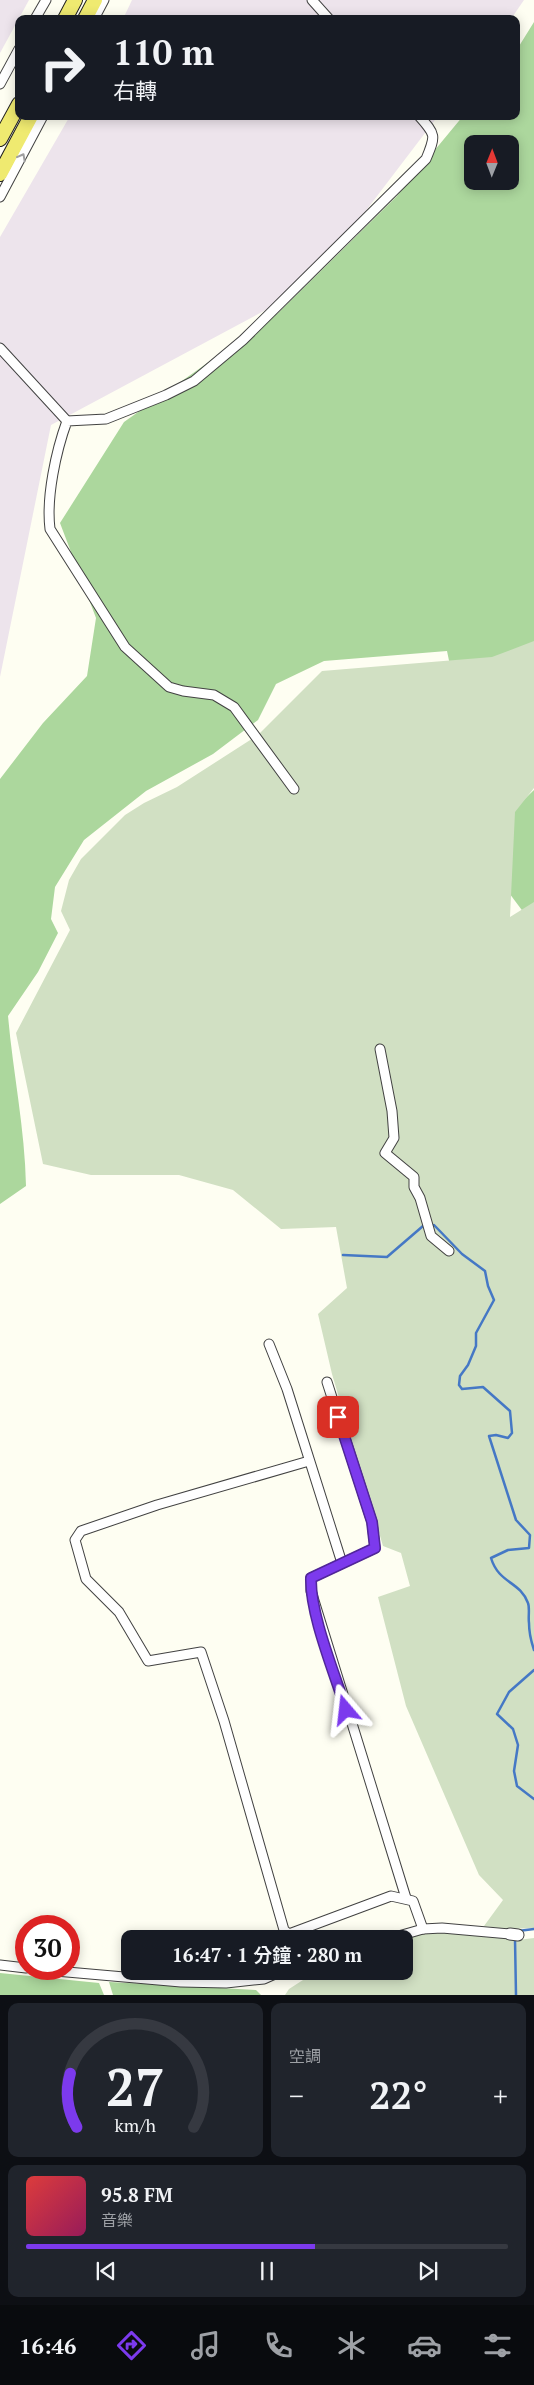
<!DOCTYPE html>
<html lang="zh-TW">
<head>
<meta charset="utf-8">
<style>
  :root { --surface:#171b24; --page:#20242c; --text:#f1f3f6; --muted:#9ea1a6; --line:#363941; --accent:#7c3aed }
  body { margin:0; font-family:"PT Serif","Noto Sans TC",serif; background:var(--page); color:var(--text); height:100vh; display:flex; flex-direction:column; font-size:19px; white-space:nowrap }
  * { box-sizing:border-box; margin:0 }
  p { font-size:16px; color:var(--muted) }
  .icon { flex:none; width:28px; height:28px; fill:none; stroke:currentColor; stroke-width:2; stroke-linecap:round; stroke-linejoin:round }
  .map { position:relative; height:1995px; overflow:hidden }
  .panel { display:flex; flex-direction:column; gap:8px; padding:8px; background:#0d0f14; flex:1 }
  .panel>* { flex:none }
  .banner { position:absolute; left:15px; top:15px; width:505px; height:105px; border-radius:10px; box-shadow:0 2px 12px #0003; background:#171b24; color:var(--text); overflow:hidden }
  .needle { width:32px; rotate:1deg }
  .tools { position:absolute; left:464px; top:135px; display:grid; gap:10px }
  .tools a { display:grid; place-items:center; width:55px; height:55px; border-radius:10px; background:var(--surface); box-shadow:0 2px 12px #0003; font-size:25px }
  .speed { position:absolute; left:15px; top:1915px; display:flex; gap:10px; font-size:25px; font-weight:700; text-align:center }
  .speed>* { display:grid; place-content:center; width:65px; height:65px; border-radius:50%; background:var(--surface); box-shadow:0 2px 12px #0003; line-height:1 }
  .speed .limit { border:8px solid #d22; background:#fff; color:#111 }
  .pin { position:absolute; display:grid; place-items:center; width:42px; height:42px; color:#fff; margin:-21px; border-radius:10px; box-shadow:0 2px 8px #0006 }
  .me { position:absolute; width:55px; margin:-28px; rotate:343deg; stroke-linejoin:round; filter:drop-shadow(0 0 4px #0008) }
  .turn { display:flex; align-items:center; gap:18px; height:105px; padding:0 15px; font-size:22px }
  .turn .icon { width:65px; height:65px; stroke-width:2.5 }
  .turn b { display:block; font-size:35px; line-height:42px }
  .big { font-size:38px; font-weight:600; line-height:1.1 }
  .panel .widget { flex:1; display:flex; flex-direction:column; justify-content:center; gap:8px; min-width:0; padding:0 18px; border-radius:10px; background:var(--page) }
  .panel .dial { align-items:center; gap:0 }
  .dial svg { height:130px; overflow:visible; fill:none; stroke:var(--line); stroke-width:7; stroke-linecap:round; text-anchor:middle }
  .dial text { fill:var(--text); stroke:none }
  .song { display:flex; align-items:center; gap:15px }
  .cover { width:60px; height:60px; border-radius:8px; background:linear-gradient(135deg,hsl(0 70% 55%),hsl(330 70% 35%)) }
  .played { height:5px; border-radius:2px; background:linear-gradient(90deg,var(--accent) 60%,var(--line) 60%) }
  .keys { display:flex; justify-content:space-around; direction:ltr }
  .heat { display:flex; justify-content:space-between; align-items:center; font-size:28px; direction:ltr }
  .panel .tiles { flex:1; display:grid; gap:8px; grid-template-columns:1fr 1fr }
  .widget:last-child { grid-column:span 2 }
  .trip { position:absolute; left:121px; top:1930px; width:292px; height:50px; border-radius:10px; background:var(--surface); box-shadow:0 2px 12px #0003; font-weight:600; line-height:50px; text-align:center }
  .tabs { display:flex; height:80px; justify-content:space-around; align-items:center; background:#090b0e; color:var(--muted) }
  .tabs .icon { width:35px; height:35px }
  .tabs .selected { color:var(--accent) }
  .tabs b { font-size:22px; color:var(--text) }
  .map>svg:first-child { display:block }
  .industrial { fill:#ede4ec }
  .forest { fill:#acd79d; fill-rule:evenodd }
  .cemetery { fill:#d1e0c3 }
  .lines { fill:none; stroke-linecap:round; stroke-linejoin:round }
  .stream { stroke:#4578c5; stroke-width:2.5 }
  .minor-casing { stroke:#424242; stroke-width:11 }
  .tertiary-casing { stroke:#424242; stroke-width:13 }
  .primary-casing { stroke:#202020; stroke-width:16 }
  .minor { stroke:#fff; stroke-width:9 }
  .tertiary { stroke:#fff; stroke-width:11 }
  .primary { stroke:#efea70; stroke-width:14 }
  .oneway { stroke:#9f9f9f }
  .route-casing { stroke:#51269a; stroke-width:12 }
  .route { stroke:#7c3aed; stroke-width:9 }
</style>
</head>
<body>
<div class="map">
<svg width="534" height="1995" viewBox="0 0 534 1995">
  <rect width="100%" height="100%" fill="#fefef2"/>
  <!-- industrial -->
  <g class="industrial">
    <polygon points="0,0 29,0 0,53"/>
    <polygon points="132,0 524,0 511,19 123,19"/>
    <polygon points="70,116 438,116 307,288 51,425 0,677 0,237"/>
  </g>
  <!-- forest -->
  <g class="forest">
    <path d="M534,22V705L469,757L447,651L324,661L276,684L258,720L213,754L146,791L84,840L55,887L51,919L58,933L38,972L8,1016C13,1073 25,1129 26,1186L0,1204V779L43,723L87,676L96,618L60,523L124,422L278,313L396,197L463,116H516V51ZM472,144H510V181H472Z"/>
    <polygon points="534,790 534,914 527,917 498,878 483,839"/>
    <polygon points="0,1973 99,1983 104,1995 0,1995"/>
    <polygon points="109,1982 256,1990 261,1995 113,1995"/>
  </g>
  <!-- cemetery -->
  <g class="cemetery">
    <polygon points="534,641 534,788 515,812 510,917 534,902 534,1928 507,1929 484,1926 503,1900 479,1875 406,1706 378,1597 410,1586 401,1553 383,1546 332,1374 318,1314 347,1288 336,1227 281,1229 233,1190 179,1175 91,1175 43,1164 16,1033 70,930 61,911 69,880 81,859 125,815 144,803 177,787 258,735 322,671 492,657"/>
    <polygon points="436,1927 518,1940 534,1938 534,1995 285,1995 289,1989 317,1971 405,1971 405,1939 387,1939"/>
  </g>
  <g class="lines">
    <!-- stream -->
    <g class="stream">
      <path d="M434,1225L462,1254L485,1271L488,1286L494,1300L476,1333V1346L468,1365L460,1376L459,1385L462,1389L483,1387L510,1411L512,1433L508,1438L496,1435L489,1436L516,1520L530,1535L529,1548L508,1550L491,1558C499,1584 520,1581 528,1603C530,1608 528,1617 529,1623C529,1632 531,1641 534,1650"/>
      <polyline points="343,1255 387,1257 423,1226"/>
      <polyline points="534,1670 509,1692 497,1714 513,1729 518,1745 514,1771 517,1786 534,1799"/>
      <polyline points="518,1931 534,1929"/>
      <polyline points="515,1939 516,1995"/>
    </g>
    <defs>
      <g id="minor">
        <polyline points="312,0 329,19"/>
        <polyline points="35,19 46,0"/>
        <polyline points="94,19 104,0"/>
        <polyline points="0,84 19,49"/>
        <polyline points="0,197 43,116"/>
        <polyline points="0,348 67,421"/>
        <path d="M294,789L234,707L214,695L183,691L169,687L125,647L50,529C46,497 56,451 67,421L106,419L166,395L194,381L243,340L426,159C436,135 436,135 419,116"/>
        <polyline points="380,1049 392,1111 394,1138 385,1153 414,1177 414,1187 420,1198 431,1236 449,1251"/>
        <polyline points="269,1344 287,1389 342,1563"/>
        <polyline points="327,1382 372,1522 375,1548 311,1578 311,1591 406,1898"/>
        <polyline points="309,1461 157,1505 81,1531 75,1540 86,1579 119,1612 148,1661 201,1652 224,1721 284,1930 289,1934 391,1896 413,1901 423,1929"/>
        <polyline points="388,1939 423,1929 442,1928 510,1934"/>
        <polyline points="0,1965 26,1968"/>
        <polyline points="33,1969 181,1982 226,1983 264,1979 282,1971"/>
      </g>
      <polyline id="tertiary" points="510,1934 518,1935"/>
      <g id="primary">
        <polyline points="65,19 75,0"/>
        <polyline points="85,19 95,0"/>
        <polyline points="0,139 19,104"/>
        <polyline points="0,174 31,116"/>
      </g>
    </defs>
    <!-- minor casing -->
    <use href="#minor" class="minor-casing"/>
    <!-- tertiary casing -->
    <use href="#tertiary" class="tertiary-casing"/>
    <!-- primary casing -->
    <use href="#primary" class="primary-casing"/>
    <!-- minor -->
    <use href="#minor" class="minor"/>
    <!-- tertiary -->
    <use href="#tertiary" class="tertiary"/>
    <!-- primary -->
    <use href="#primary" class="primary"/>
  </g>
  <!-- one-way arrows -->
  <defs><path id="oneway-chevron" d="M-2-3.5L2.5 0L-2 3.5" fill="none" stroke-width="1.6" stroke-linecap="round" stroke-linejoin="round" transform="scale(1.25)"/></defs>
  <use class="oneway" href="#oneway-chevron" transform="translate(22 157) rotate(-62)"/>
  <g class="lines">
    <defs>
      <path id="route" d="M338,1417L372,1522L375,1548L311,1578C310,1615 335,1674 346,1710"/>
    </defs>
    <!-- route casing -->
    <use href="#route" class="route-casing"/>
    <!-- route -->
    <use href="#route" class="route"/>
  </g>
</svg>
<div class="tools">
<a><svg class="needle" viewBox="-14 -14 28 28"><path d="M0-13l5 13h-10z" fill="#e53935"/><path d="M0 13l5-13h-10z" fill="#9ea1a6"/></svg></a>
</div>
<div class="speed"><div class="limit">30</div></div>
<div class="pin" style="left:338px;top:1417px;background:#d93025"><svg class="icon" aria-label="arrive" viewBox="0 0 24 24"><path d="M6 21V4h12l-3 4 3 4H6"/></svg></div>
<svg class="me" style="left:346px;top:1710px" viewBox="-20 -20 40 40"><path d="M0-17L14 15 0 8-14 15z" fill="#7c3aed" stroke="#fff" stroke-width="4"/></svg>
<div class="trip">16:47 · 1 分鐘 · 280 m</div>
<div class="banner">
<div class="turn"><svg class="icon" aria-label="right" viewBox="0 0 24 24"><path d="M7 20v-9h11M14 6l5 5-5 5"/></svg><div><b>110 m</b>右轉</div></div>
</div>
</div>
<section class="panel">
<div class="tiles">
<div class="widget dial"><svg viewBox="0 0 100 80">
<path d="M14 69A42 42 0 1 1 86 69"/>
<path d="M14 69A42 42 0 0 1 10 36" stroke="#7c3aed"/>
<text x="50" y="56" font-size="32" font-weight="700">27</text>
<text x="50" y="72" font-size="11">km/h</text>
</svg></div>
<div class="widget"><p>空調</p>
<div class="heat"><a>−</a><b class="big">22°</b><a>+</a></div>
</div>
<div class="widget">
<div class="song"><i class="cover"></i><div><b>95.8 FM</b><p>音樂</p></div></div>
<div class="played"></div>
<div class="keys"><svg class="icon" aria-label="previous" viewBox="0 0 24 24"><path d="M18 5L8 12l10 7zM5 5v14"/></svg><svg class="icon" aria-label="pause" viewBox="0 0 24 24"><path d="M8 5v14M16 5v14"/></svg><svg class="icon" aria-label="next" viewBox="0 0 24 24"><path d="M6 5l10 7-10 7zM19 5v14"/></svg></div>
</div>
</div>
</section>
<nav class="tabs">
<b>16:46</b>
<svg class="icon selected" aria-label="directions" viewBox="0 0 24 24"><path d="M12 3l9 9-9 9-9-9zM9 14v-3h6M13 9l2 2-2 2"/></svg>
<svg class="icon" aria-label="music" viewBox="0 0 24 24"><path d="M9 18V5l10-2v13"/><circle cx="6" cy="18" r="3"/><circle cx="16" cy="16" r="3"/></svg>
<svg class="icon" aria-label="phone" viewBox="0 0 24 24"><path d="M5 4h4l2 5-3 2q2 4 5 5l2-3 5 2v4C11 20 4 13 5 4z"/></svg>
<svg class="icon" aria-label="climate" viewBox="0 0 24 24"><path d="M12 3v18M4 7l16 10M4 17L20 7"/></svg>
<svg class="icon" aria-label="car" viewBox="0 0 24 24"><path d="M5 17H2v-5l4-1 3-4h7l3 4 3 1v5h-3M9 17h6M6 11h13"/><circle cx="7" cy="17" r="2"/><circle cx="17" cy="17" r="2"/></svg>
<svg class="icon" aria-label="filters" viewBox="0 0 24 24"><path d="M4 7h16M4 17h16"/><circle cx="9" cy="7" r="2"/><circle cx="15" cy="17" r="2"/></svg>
</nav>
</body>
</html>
